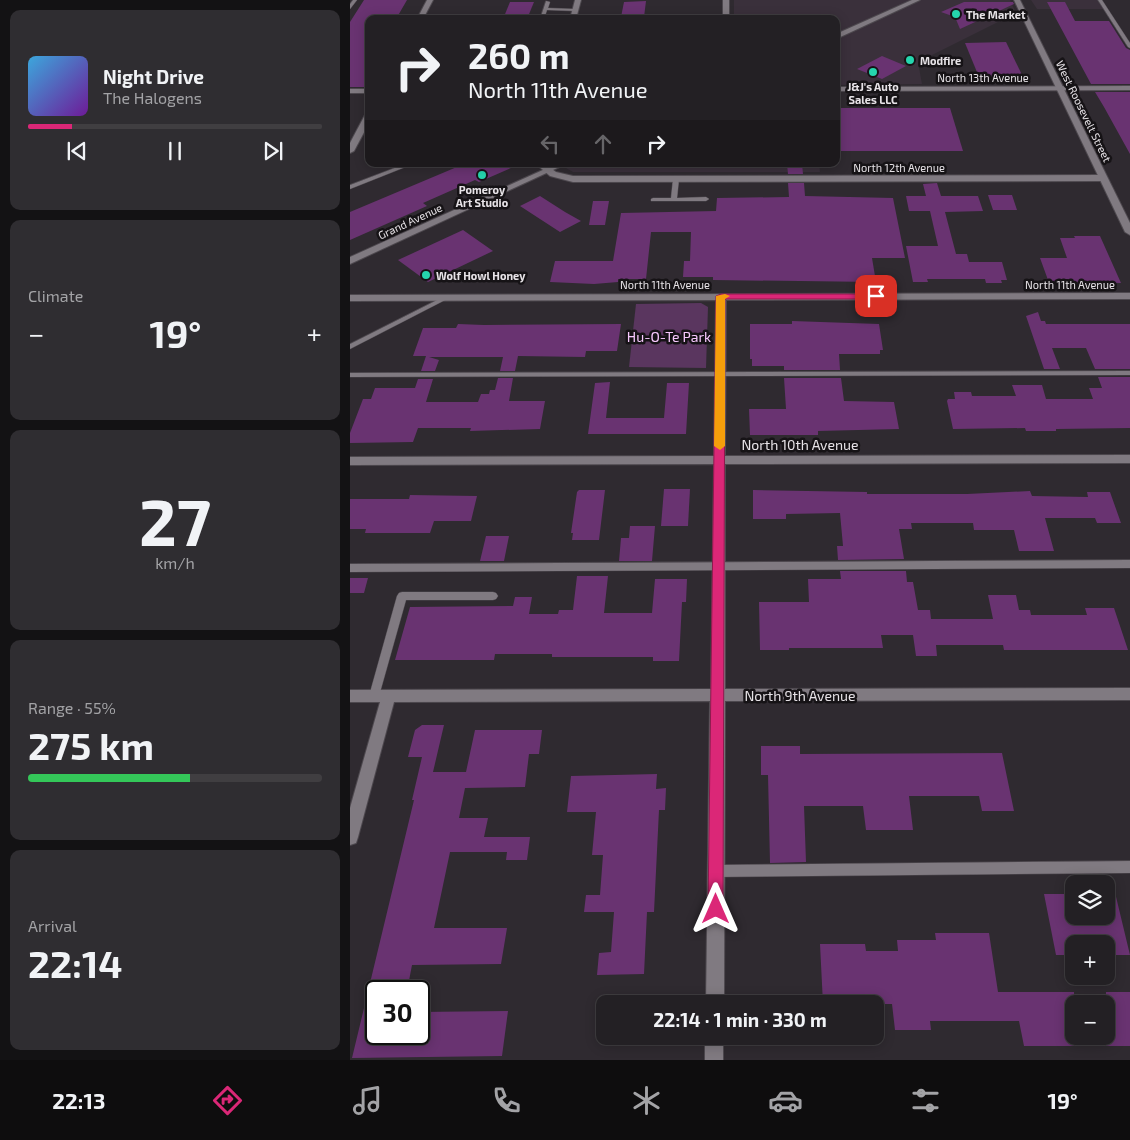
<!DOCTYPE html>
<html lang="en">
<head>
<meta charset="utf-8">
<style>
  :root { --surface:#232024; --page:#2f2d31; --text:#f1f3f6; --muted:#a3a3a6; --line:#403e41; --accent:#db2777 }
  body { margin:0; font-family:"Exo 2",sans-serif; background:var(--page); color:var(--text); height:100vh; display:flex; flex-direction:column; font-size:19px; white-space:nowrap }
  * { box-sizing:border-box; margin:0 }
  p { font-size:16px; color:var(--muted) }
  .icon { flex:none; width:28px; height:28px; fill:none; stroke:currentColor; stroke-width:2; stroke-linecap:round; stroke-linejoin:round }
  .map { position:relative; flex:1; overflow:hidden }
  .side { display:flex; flex-direction:column; gap:10px; padding:10px; background:#131214; width:350px }
  .side>* { flex:none }
  .banner { position:absolute; left:15px; top:15px; width:475px; height:152px; border-radius:10px; box-shadow:0 2px 12px #0003,0 0 0 1px var(--line); background:#232024; color:var(--text); overflow:hidden }
  .tools { position:absolute; left:715px; top:875px; display:grid; gap:10px }
  .tools a { display:grid; place-items:center; width:50px; height:50px; border-radius:10px; background:var(--surface); box-shadow:0 2px 12px #0003,0 0 0 1px var(--line); font-size:25px }
  .speed { position:absolute; left:15px; top:980px; display:flex; gap:10px; font-size:25px; font-weight:700; text-align:center }
  .speed>* { display:grid; place-content:center; width:65px; height:65px; border-radius:50%; background:var(--surface); box-shadow:0 2px 12px #0003,0 0 0 1px var(--line); line-height:1 }
  .speed .limit { border:2px solid #111; border-radius:8px; background:#fff; color:#111 }
  .pin { position:absolute; display:grid; place-items:center; width:42px; height:42px; color:#fff; margin:-21px; border-radius:10px; box-shadow:0 2px 8px #0006 }
  .me { position:absolute; width:55px; margin:-28px; rotate:0deg; stroke-linejoin:round; filter:drop-shadow(0 0 4px #0008) }
  .turn { display:flex; align-items:center; gap:18px; height:105px; padding:0 20px; font-size:22px }
  .turn .icon { width:65px; height:65px; stroke-width:2.5 }
  .turn b { display:block; font-size:35px; line-height:42px }
  .lanes { display:flex; align-items:center; height:48px; padding:0 20px; background:#0003; justify-content:center; gap:25px; direction:ltr }
  .lanes .off { opacity:.35 }
  .big { font-size:38px; font-weight:700; line-height:1.1 }
  .side .card { flex:1; display:flex; flex-direction:column; justify-content:center; gap:8px; min-width:0; padding:0 18px; border-radius:10px; background:var(--page) }
  .side .dial { align-items:center; gap:0 }
  .dial b { font-size:65px; line-height:1 }
  .song { display:flex; align-items:center; gap:15px }
  .cover { width:60px; height:60px; border-radius:8px; background:linear-gradient(135deg,hsl(200 70% 55%),hsl(280 70% 35%)) }
  .played { height:5px; border-radius:2px; background:linear-gradient(90deg,var(--accent) 15%,var(--line) 15%) }
  .keys { display:flex; justify-content:space-around; direction:ltr }
  .heat { display:flex; justify-content:space-between; align-items:center; font-size:28px; direction:ltr }
  .charge { height:8px; border-radius:4px; background:linear-gradient(90deg,#34c759 55%,var(--line) 0) }
  .trip { position:absolute; left:246px; top:995px; width:288px; height:50px; border-radius:10px; background:var(--surface); box-shadow:0 2px 12px #0003,0 0 0 1px var(--line); font-weight:700; line-height:50px; text-align:center }
  .tabs { display:flex; height:80px; justify-content:space-around; align-items:center; background:#0e0d0e; color:var(--muted) }
  .tabs .icon { width:35px; height:35px }
  .tabs .selected { color:var(--accent) }
  .tabs b { font-size:22px; color:var(--text) }
  main { display:flex; flex:1; min-height:0 }
  .map>svg:first-child { display:block }
  .built { fill:#3a303b }
  .green { fill:#5a365f }
  .building { fill:#693371 }
  .lines { fill:none; stroke-linecap:round; stroke-linejoin:round }
  .service-casing { stroke:#4d484e; stroke-width:1 }
  .minor-casing { stroke:#4d484e; stroke-width:2 }
  .tertiary-casing { stroke:#4d484e; stroke-width:2 }
  .secondary-casing { stroke:#4d484e; stroke-width:2 }
  .service { fill:#807a81; fill-rule:evenodd }
  .minor { fill:#807a81; fill-rule:evenodd }
  .tertiary { fill:#807a81; fill-rule:evenodd }
  .secondary { fill:#807a81; fill-rule:evenodd }
  .route { fill:#db2777; stroke:#8e194d }
  .slow { fill:#f59e0b }
  .poi-dot { fill:#25d5ae; stroke:#161316; stroke-width:2 }
  .labels { text-anchor:middle; dominant-baseline:central; stroke-width:5; stroke-linejoin:round; paint-order:stroke }
  .far-poi-label { font-size:11px; font-weight:bold; fill:#e7e3e7; stroke:#161316; text-anchor:start }
  .far-street-label { font-size:11px; fill:#e7e3e7; stroke:#161316 }
  .park-label { font-size:14px; fill:#f8c9fe; stroke:#161316 }
  .street-label { font-size:14px; fill:#e7e3e7; stroke:#161316 }
</style>
</head>
<body>
<main>
<section class="side">
<div class="card">
<div class="song"><i class="cover"></i><div><b>Night Drive</b><p>The Halogens</p></div></div>
<div class="played"></div>
<div class="keys"><svg class="icon" aria-label="previous" viewBox="0 0 24 24"><path d="M18 5L8 12l10 7zM5 5v14"/></svg><svg class="icon" aria-label="pause" viewBox="0 0 24 24"><path d="M8 5v14M16 5v14"/></svg><svg class="icon" aria-label="next" viewBox="0 0 24 24"><path d="M6 5l10 7-10 7zM19 5v14"/></svg></div>
</div>
<div class="card"><p>Climate</p>
<div class="heat"><a>−</a><b class="big">19°</b><a>+</a></div>
</div>
<div class="card dial"><b>27</b><p>km/h</p></div>
<div class="card"><p>Range · 55%</p><b class="big">275 km</b><div class="charge"></div></div>
<div class="card"><p>Arrival</p><b class="big">22:14</b></div>
</section>
<div class="map">
<svg width="780" height="1060" viewBox="0 0 780 1060">
  <rect width="100%" height="100%" fill="#2f2a30"/>
  <!-- built -->
  <g class="built">
    <polygon points="384,0 660,0 666,13 568,62 572,84 486,85 486,19 384,19"/>
    <polygon points="681,0 750,0 756,9 687,9"/>
    <polygon points="209,164 469,164 470,172 223,172"/>
  </g>
  <!-- green -->
  <polygon class="green" points="351,303 358,307 356,368 279,367 286,304"/>
  <!-- building -->
  <g class="building">
    <polygon points="14,0 57,0 46,19 19,19 19,80 15,87 0,87 0,22"/>
    <polygon points="296,1 294,17 271,17 274,2"/>
    <polygon points="160,2 184,2 177,19 153,19"/>
    <polygon points="614,2 663,2 664,4 610,29 605,17 591,12"/>
    <polygon points="697,2 715,2 725,21 759,21 776,48 780,50 780,84 741,84"/>
    <polygon points="656,42 673,77 629,77 615,43"/>
    <polygon points="532,56 556,66 532,79 507,69"/>
    <polygon points="745,92 780,92 780,154 754,107"/>
    <polygon points="486,108 600,108 613,151 486,151"/>
    <polygon points="114,164 170,164 129,182 125,180 73,203 77,206 0,240 0,212"/>
    <polygon points="437,164 452,164 453,174 438,174"/>
    <polygon points="438,183 454,183 455,196 543,198 555,258 522,258 526,282 363,280 363,277 333,277 334,261 340,261 341,232 301,232 296,279 268,279 268,282 244,284 200,282 205,261 263,261 271,213 366,211 367,198 439,197"/>
    <polygon points="587,183 591,196 628,196 633,211 595,212 606,254 617,254 619,262 652,262 657,280 651,280 652,283 636,283 635,279 577,279 578,282 563,282 556,246 588,246 580,211 559,211 556,196 576,196 573,184"/>
    <polygon points="638,195 662,195 667,210 643,210"/>
    <polygon points="190,196 215,212 231,221 210,232 170,206"/>
    <polygon points="243,201 259,201 255,225 239,225"/>
    <polygon points="113,230 143,251 78,282 48,260"/>
    <polygon points="724,236 750,236 771,283 703,282 702,280 698,280 690,258 717,258 710,238 725,238"/>
    <polygon points="688,312 691,321 695,321 696,324 780,324 780,369 745,369 736,348 702,348 710,369 694,369 676,316"/>
    <polygon points="442,321 529,324 533,350 530,350 530,354 489,354 490,370 434,370 434,366 402,366 402,359 400,359 400,324 442,324"/>
    <polygon points="108,324 134,325 271,324 267,351 236,351 235,357 168,356 165,371 150,371 153,357 79,357 89,360 85,371 71,371 76,356 63,356 73,328 106,328"/>
    <polygon points="748,377 780,377 780,428 706,429 706,431 676,431 675,428 603,429 597,401 598,399 605,399 604,392 621,392 622,396 666,396 662,385 692,385 696,399 743,399 739,388 752,388"/>
    <polygon points="148,378 163,378 159,401 195,401 190,429 120,431 121,428 68,428 63,442 0,443 0,433 13,399 21,399 25,388 65,388 68,379 83,379 76,402 128,402 131,394 139,394 140,390 145,390"/>
    <polygon points="434,378 491,378 494,401 544,402 549,429 468,431 468,435 400,435 399,409 436,409"/>
    <polygon points="260,382 256,418 314,418 317,383 339,383 336,434 238,434 245,383"/>
    <polygon points="314,489 340,489 338,526 311,526"/>
    <polygon points="229,490 255,490 249,540 222,540 223,533 221,533 227,492"/>
    <polygon points="403,490 517,492 517,494 617,494 680,491 682,496 738,497 737,492 760,492 771,523 747,523 745,518 695,518 704,551 669,551 664,530 624,530 623,523 561,523 562,529 549,529 554,559 488,560 487,546 493,546 490,513 436,514 436,519 403,519"/>
    <polygon points="60,495 127,496 121,521 84,521 80,533 15,533 16,529 0,529 0,499 59,499"/>
    <polygon points="280,526 305,526 302,561 269,561 271,538 279,538"/>
    <polygon points="136,536 159,536 154,561 130,561"/>
    <polygon points="490,571 556,571 557,582 563,582 568,610 580,610 581,619 643,619 638,595 666,595 669,610 680,610 681,615 737,615 735,608 764,608 778,650 654,650 653,645 586,645 587,656 566,656 563,635 531,635 533,648 439,648 439,650 410,650 409,602 459,602 458,579 491,579"/>
    <polygon points="227,576 258,576 254,613 302,613 305,579 337,579 336,602 332,602 329,661 303,661 303,657 202,657 202,654 145,654 144,660 45,660 60,607 163,606 165,597 182,597 179,614 208,614 209,610 223,610"/>
    <polygon points="0,578 18,578 14,593 0,593"/>
    <polygon points="72,725 94,725 83,772 116,772 125,730 192,730 189,754 179,754 175,787 115,788 109,818 138,818 134,837 180,837 177,860 156,860 157,852 100,852 84,928 157,928 151,964 62,965 57,991 26,991 26,1034 69,1034 69,1012 158,1011 152,1056 2,1058 64,800 62,800 72,757 58,757 65,730"/>
    <polygon points="411,746 450,746 450,754 652,753 664,811 632,811 629,796 559,796 563,830 516,830 513,806 454,806 456,862 420,863 418,775 411,775"/>
    <polygon points="307,774 306,789 316,788 315,810 309,810 304,912 297,912 294,974 247,975 249,953 261,952 264,912 234,912 236,895 250,895 253,855 242,855 246,812 217,812 221,776"/>
    <polygon points="762,880 780,955 756,955 756,944 724,944 724,955 706,955 694,894 724,894 724,916 756,916 756,881"/>
    <polygon points="585,933 639,933 648,992 724,992 724,1046 674,1046 669,1021 580,1021 581,1030 545,1030 542,1004 473,1004 470,944 515,944 516,951 548,951 547,940 586,940"/>
    <rect x="756" y="992" width="24" height="54"/>
  </g>
  <g class="lines">
    <defs>
      <g id="service">
        <polygon points="3,0 7,0 0,9 0,4"/>
        <polygon points="748,0 752,0 780,43 780,48 778,47"/>
        <polygon points="196,1 200,2 198,8 225,9 227,10 225,11 197,10 194,19 190,19"/>
        <polygon points="55,164 63,164 0,189 0,185"/>
        <polygon points="326,177 329,179 327,198 356,197 359,199 356,201 301,201 301,199 303,198 321,198 323,179"/>
        <polygon points="97,295 100,297 99,298 0,349 0,344"/>
        <polygon points="780,371 780,375 0,377 0,373"/>
        <polygon points="780,560 780,568 0,572 0,564"/>
        <polygon points="52,592 143,592 146,593 148,596 146,599 143,600 56,600 29,696 28,699 24,700 20,699 19,696 47,596 49,593"/>
        <polygon points="780,861 780,873 366,877 362,875 360,871 362,867 366,865"/>
      </g>
      <g id="minor">
        <polygon points="77,0 83,0 73,19 67,19"/>
        <polygon points="225,0 231,0 226,19 220,19"/>
        <rect x="373" y="0" width="6" height="19"/>
        <polygon points="780,86 780,90 486,91 486,87"/>
        <rect x="0" y="89" width="19" height="4"/>
        <polygon points="16,113 19,113 19,123 4,151 0,153 0,143"/>
        <polygon points="186,164 195,164 206,172 223,176 753,175 757,178 753,181 223,182 200,176"/>
        <polygon points="780,293 780,299 376,300 375,456 780,455 780,463 375,464 375,689 780,688 780,700 375,701 374,1004 356,1004 360,701 44,702 8,837 6,843 0,845 0,808 30,702 0,702 0,690 361,689 364,464 0,465 0,457 364,456 366,300 0,301 0,295"/>
        <rect x="355" y="1036" width="18" height="24"/>
      </g>
      <polygon id="tertiary" points="664,0 670,0 780,223 780,235 775,232"/>
      <g id="secondary">
        <polygon points="562,0 570,0 486,39 486,34"/>
        <polygon points="206,164 216,164 0,264 0,257"/>
      </g>
    </defs>
    <!-- service casing -->
    <use href="#service" class="service-casing"/>
    <!-- minor casing -->
    <use href="#minor" class="minor-casing"/>
    <!-- tertiary casing -->
    <use href="#tertiary" class="tertiary-casing"/>
    <!-- secondary casing -->
    <use href="#secondary" class="secondary-casing"/>
    <!-- service -->
    <use href="#service" class="service"/>
    <!-- minor -->
    <use href="#minor" class="minor"/>
    <!-- tertiary -->
    <use href="#tertiary" class="tertiary"/>
    <!-- secondary -->
    <use href="#secondary" class="secondary"/>
  </g>
  <!-- route -->
  <polygon class="route" points="371,294 526,294 531,296 526,299 375,299 373,909 371,915 366,917 360,915 358,909 366,296"/>
  <!-- slow -->
  <polygon class="slow" points="375,294 380,296 375,299 375,446 370,450 364,446 366,296"/>
  <!-- markers -->
  <g class="poi-dot">
    <circle cx="606" cy="14" r="5"/>
    <circle cx="560" cy="60" r="5"/>
    <circle cx="523" cy="72" r="5"/>
    <circle cx="132" cy="175" r="5"/>
    <circle cx="76" cy="275" r="5"/>
  </g>
  <g class="labels">
    <!-- far-poi labels -->
    <g class="far-poi-label">
      <text x="616" y="14">The Market</text>
      <text x="570" y="60">Modfire</text>
      <text x="523" y="86" text-anchor="middle">J&amp;J's Auto<tspan x="523" dy="13">Sales LLC</tspan></text>
      <text x="132" y="189" text-anchor="middle">Pomeroy<tspan x="132" dy="13">Art Studio</tspan></text>
      <text x="86" y="275">Wolf Howl Honey</text>
    </g>
    <!-- far-street labels -->
    <g class="far-street-label">
      <text x="633" y="77">North 13th Avenue</text>
      <text transform="translate(734 111) rotate(64)">West Roosevelt Street</text>
      <text x="549" y="167">North 12th Avenue</text>
      <text transform="translate(60 221) rotate(-25)">Grand Avenue</text>
      <text x="315" y="284">North 11th Avenue</text>
      <text x="720" y="284">North 11th Avenue</text>
    </g>
    <!-- park labels -->
    <g class="park-label">
      <text x="319" y="336">Hu-O-Te Park</text>
    </g>
    <!-- street labels -->
    <g class="street-label">
      <text x="450" y="444">North 10th Avenue</text>
      <text x="450" y="695">North 9th Avenue</text>
    </g>
  </g>
</svg>
<div class="tools">
<a><svg class="icon" aria-label="layers" viewBox="0 0 24 24"><path d="M12 4l9 5-9 5-9-5zM3 14l9 5 9-5"/></svg></a>
<a>+</a>
<a>−</a>
</div>
<div class="speed"><div class="limit">30</div></div>
<div class="pin" style="left:526px;top:296px;background:#d93025"><svg class="icon" aria-label="arrive" viewBox="0 0 24 24"><path d="M6 21V4h12l-3 4 3 4H6"/></svg></div>
<svg class="me" style="left:366px;top:909px" viewBox="-20 -20 40 40"><path d="M0-17L14 15 0 8-14 15z" fill="#db2777" stroke="#fff" stroke-width="4"/></svg>
<div class="trip">22:14 · 1 min · 330 m</div>
<div class="banner">
<div class="turn"><svg class="icon" aria-label="right" viewBox="0 0 24 24"><path d="M7 20v-9h11M14 6l5 5-5 5"/></svg><div><b>260 m</b>North 11th Avenue</div></div>
<div class="lanes"><svg class="icon off" aria-label="left" viewBox="0 0 24 24"><path d="M17 20v-9H6M10 6l-5 5 5 5"/></svg><svg class="icon off" aria-label="ahead" viewBox="0 0 24 24"><path d="M12 20V5M6 11l6-6 6 6"/></svg><svg class="icon" aria-label="right" viewBox="0 0 24 24"><path d="M7 20v-9h11M14 6l5 5-5 5"/></svg></div>
</div>
</div>
</main>
<nav class="tabs">
<b>22:13</b>
<svg class="icon selected" aria-label="directions" viewBox="0 0 24 24"><path d="M12 3l9 9-9 9-9-9zM9 14v-3h6M13 9l2 2-2 2"/></svg>
<svg class="icon" aria-label="music" viewBox="0 0 24 24"><path d="M9 18V5l10-2v13"/><circle cx="6" cy="18" r="3"/><circle cx="16" cy="16" r="3"/></svg>
<svg class="icon" aria-label="phone" viewBox="0 0 24 24"><path d="M5 4h4l2 5-3 2q2 4 5 5l2-3 5 2v4C11 20 4 13 5 4z"/></svg>
<svg class="icon" aria-label="climate" viewBox="0 0 24 24"><path d="M12 3v18M4 7l16 10M4 17L20 7"/></svg>
<svg class="icon" aria-label="car" viewBox="0 0 24 24"><path d="M5 17H2v-5l4-1 3-4h7l3 4 3 1v5h-3M9 17h6M6 11h13"/><circle cx="7" cy="17" r="2"/><circle cx="17" cy="17" r="2"/></svg>
<svg class="icon" aria-label="filters" viewBox="0 0 24 24"><path d="M4 7h16M4 17h16"/><circle cx="9" cy="7" r="2"/><circle cx="15" cy="17" r="2"/></svg>
<b>19°</b>
</nav>
</body>
</html>
